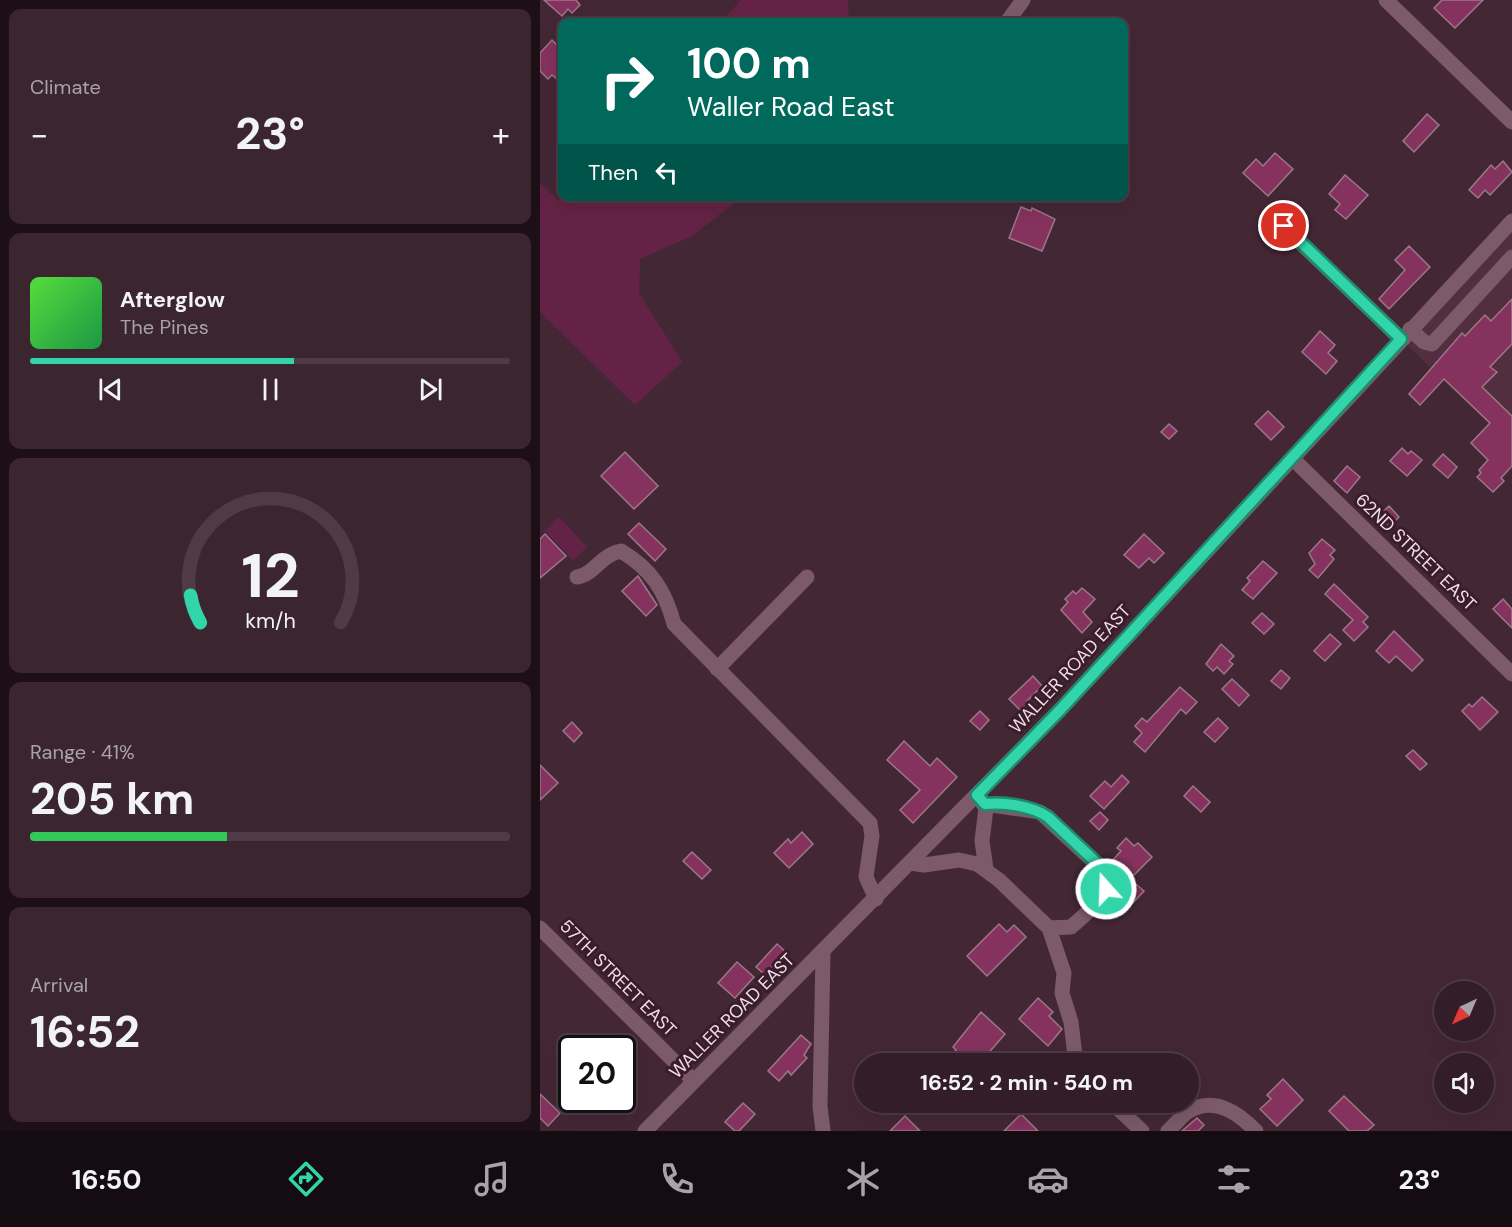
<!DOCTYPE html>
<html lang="en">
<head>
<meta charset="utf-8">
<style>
  :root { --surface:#331d28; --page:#3b2630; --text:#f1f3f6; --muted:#a9a2a8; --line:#4e3b45; --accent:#32d4a9 }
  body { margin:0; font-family:"DM Sans",sans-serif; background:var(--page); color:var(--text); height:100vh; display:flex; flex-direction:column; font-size:22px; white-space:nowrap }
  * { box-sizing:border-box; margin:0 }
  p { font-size:20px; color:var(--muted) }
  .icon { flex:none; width:33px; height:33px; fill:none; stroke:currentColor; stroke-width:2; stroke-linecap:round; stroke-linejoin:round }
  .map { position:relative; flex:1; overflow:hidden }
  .sheet { display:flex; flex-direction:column; gap:9px; padding:9px; background:#1c1016; width:540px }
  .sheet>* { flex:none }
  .hud { position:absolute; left:18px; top:18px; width:570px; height:183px; border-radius:12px; box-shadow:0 6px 24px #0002,0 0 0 2px var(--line); background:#00695c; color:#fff; overflow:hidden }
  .needle { width:39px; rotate:224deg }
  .buttons { position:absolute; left:894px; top:981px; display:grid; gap:12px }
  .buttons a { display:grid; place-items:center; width:60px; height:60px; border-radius:50%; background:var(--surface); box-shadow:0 6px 24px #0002,0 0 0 2px var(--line); font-size:30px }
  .speed { position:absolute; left:18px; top:1035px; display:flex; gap:12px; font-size:30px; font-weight:700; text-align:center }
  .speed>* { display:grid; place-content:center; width:78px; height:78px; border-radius:50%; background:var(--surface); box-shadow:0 6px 24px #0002,0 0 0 2px var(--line); line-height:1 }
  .speed .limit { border:3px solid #111; border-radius:9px; background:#fff; color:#111 }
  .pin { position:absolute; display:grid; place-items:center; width:51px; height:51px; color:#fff; margin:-26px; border:3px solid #fff; border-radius:50%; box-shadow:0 2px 6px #0007 }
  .me { position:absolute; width:66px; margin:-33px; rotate:340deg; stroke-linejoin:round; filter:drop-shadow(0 0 4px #0008) }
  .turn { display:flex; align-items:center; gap:21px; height:126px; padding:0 30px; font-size:27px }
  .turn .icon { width:78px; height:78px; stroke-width:2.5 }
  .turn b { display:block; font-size:42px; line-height:51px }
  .then { display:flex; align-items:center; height:57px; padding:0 30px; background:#0003; gap:12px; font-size:22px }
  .big { font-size:45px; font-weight:700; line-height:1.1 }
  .sheet .widget { flex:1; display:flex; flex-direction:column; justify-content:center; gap:9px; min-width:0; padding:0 21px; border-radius:12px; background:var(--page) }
  .sheet .dial { align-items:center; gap:0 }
  .dial svg { height:156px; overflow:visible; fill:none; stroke:var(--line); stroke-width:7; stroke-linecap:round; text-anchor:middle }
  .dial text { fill:var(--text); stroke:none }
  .song { display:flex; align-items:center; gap:18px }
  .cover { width:72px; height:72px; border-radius:9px; background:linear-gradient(135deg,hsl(110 70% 55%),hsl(140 70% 35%)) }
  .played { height:6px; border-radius:3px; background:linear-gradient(90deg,var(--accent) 55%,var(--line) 55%) }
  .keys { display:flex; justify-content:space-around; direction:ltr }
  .heat { display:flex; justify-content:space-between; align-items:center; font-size:33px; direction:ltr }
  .charge { height:9px; border-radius:4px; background:linear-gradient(90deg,#34c759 41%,var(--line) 0) }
  .trip { position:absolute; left:314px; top:1053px; width:345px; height:60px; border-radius:30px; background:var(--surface); box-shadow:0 6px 24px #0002,0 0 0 2px var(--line); font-weight:700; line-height:60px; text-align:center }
  .tab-bar { display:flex; height:96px; justify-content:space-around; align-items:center; background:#140c10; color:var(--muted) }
  .tab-bar .icon { width:42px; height:42px }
  .tab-bar .active { color:var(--accent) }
  .tab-bar b { font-size:27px; color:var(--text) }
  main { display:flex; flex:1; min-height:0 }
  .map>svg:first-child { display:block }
  .built { fill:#522e3f }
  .green { fill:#642346 }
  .building { fill:#86325f; stroke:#9b7888; stroke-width:1.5 }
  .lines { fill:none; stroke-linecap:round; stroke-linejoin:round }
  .minor { stroke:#7c5a6a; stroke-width:15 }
  .route-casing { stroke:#208a6e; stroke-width:15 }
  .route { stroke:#32d4a9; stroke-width:10 }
  .labels { text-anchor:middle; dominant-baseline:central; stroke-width:6; stroke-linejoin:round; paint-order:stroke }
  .street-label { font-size:18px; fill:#f3dee7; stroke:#3a1d2b }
</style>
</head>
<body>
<main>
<section class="sheet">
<div class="widget"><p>Climate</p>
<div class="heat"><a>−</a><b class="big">23°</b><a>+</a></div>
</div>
<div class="widget">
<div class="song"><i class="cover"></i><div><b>Afterglow</b><p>The Pines</p></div></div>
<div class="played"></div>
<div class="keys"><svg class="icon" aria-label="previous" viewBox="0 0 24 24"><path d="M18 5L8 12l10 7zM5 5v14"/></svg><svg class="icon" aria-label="pause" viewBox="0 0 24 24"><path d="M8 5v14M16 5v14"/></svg><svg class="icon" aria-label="next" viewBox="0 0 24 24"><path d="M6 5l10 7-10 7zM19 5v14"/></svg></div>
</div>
<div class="widget dial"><svg viewBox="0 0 100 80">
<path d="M14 69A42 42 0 1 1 86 69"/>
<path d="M14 69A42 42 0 0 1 9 55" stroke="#32d4a9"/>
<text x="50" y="56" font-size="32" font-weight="700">12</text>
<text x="50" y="72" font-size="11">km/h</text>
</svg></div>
<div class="widget"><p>Range · 41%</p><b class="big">205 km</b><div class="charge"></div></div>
<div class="widget"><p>Arrival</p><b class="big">16:52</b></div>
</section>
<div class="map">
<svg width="972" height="1131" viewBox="0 0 972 1131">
  <rect width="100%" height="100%" fill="#442735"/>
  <!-- built -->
  <polygon class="built" points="972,221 972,446 861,339"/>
  <!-- green -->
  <g class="green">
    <polygon points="201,0 308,0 309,22 181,22"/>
    <polygon points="0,183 19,201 24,196 202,197 152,236 100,259 99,293 142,362 95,405 0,312"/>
    <polygon points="19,517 47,547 33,560 5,531"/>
  </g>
  <!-- building -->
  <g class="building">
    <polygon points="4,0 36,0 40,5 32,13 28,9 22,16"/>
    <polygon points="902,0 943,0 915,28 894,8"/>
    <polygon points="12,40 22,50 22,73 17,79 12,75 8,79 0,71 0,53"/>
    <polygon points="887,114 899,125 874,152 863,141"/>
    <polygon points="735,153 753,169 728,196 703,173 716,159 723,166"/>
    <polygon points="963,161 972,172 950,195 945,190 938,198 929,190 951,165 955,169"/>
    <polygon points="805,175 828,195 806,219 795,210 800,204 789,194"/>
    <polygon points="481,207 491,211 492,208 515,219 502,251 469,238"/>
    <polygon points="869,246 890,267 849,309 839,299 865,270 855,260"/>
    <polygon points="972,299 972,344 950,367 957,372 942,387 972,416 972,466 961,478 964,481 953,492 937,477 941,473 939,470 948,460 931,443 950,423 904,379 880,405 869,394 922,333 925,336 945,315 951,321"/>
    <polygon points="780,331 795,345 788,353 797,361 786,374 762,352"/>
    <polygon points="728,411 744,427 731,440 715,424"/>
    <polygon points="629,424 637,431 629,439 621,432"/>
    <polygon points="862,448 868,454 871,451 882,460 867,476 850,461"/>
    <polygon points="85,452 118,486 94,509 61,476"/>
    <polygon points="903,454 917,467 908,478 893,465"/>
    <polygon points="807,466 820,477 807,493 794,481"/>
    <polygon points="849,506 859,517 849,527 839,516"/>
    <polygon points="99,523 126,549 115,561 88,534"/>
    <polygon points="5,534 26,556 0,578 0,539"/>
    <polygon points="604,534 624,553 614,563 609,558 599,568 584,555"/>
    <polygon points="782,539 795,550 790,555 794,559 778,578 769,570 775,564 769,553"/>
    <polygon points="723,561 737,573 713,599 702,590 710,581 707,578"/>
    <polygon points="98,576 117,605 106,616 82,591"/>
    <polygon points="794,584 828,617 823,622 828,627 814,641 803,630 813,620 785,594"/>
    <polygon points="542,588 555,599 543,612 552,622 542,633 521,610 528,602 525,599 533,591 536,594"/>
    <polygon points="963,599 972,609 972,628 953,609"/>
    <polygon points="722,613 734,624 724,634 712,623"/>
    <polygon points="854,631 883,660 872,671 856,656 849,663 836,651"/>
    <polygon points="790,634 801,644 785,661 774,651"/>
    <polygon points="681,644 694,656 689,661 693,664 684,674 677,667 673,671 666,664"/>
    <polygon points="741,670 750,678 741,689 731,681"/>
    <polygon points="493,676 502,686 487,701 490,704 482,712 469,699"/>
    <polygon points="692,679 709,695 699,706 682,689"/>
    <polygon points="640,687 657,702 646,714 641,709 605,752 594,742 602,733 595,726 602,718 607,722"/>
    <polygon points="942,697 958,712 940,730 922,711 929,704 932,707"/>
    <polygon points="440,711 449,720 440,730 430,721"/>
    <polygon points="678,718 688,728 675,742 664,732"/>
    <polygon points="32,722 42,733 34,742 23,731"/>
    <polygon points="364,741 390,766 397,758 417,777 373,823 360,810 380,790 347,760"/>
    <polygon points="873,750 887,764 880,770 866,756"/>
    <polygon points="0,765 18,783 0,800"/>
    <polygon points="582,775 589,782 564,809 550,796 565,781 571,787"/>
    <polygon points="653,786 670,802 661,812 644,796"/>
    <polygon points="560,812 568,820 559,830 550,821"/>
    <polygon points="262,832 273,844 249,868 234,853 248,839 251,843"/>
    <polygon points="586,838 594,846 598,843 612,857 590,879 604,891 592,904 575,889 582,883 576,877 570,863 581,851 577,848"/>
    <polygon points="152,852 171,870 162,879 143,861"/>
    <polygon points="459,924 467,932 474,925 486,937 447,976 427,956"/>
    <polygon points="237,944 246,952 225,975 216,967"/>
    <polygon points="197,962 214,977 195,998 178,983"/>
    <polygon points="498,998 513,1012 509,1016 522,1029 508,1046 479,1019"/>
    <polygon points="441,1012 465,1034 445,1057 452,1064 419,1064 411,1056 416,1050 413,1047"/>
    <polygon points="261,1035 271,1044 264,1055 267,1058 251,1075 248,1071 239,1081 228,1071"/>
    <polygon points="743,1079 763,1100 737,1126 720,1109 731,1099 727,1095"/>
    <polygon points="0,1094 20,1113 8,1126 0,1118"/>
    <polygon points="804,1096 834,1125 827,1131 809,1131 789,1111"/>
    <polygon points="203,1103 215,1114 199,1131 195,1131 185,1122"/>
    <polygon points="481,1114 498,1131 464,1131"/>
    <polygon points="365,1116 380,1131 350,1131"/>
    <polygon points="657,1118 664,1125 658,1131 642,1131"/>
  </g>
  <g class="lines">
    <!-- minor -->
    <g class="minor">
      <polyline points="846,0 972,122"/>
      <polyline points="467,22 483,0"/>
      <polyline points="744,227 861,339"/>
      <polyline points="870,329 884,342 892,344 972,257"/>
      <polyline points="752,458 972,674"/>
      <path d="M37,577C54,575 60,555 81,551C111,569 125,590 134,624L330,823L332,836L326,877L336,899"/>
      <polyline points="177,669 267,577"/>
      <polyline points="439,798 446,808 442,841 446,869"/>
      <path d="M445,804L500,812L564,871C574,893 546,914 531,927L509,928"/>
      <polyline points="371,863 384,865 419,860 437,864 459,880 509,928 524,973 522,993 531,1022 536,1064"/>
      <polyline points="0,928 154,1081"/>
      <polyline points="283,953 280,1106 283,1131"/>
      <polyline points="571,1102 602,1131"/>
      <polyline points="105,1131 520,710 972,221"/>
      <path d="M628,1131C635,1125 641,1116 649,1111C675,1096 698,1113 716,1131"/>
    </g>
  </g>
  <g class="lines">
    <defs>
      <path id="route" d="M566,889V876L560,866L508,817C492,806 464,802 445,804L437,795L520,710L861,339L744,226"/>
    </defs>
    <!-- route casing -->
    <use href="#route" class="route-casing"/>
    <!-- route -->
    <use href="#route" class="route"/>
  </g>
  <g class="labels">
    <!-- street labels -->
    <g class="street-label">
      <text transform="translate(876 552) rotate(44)">62ND STREET EAST</text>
      <text transform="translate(530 669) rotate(-47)">WALLER ROAD EAST</text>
      <text transform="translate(78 978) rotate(45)">57TH STREET EAST</text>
      <text transform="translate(192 1016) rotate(-45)">WALLER ROAD EAST</text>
    </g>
  </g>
</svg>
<div class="buttons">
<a><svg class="needle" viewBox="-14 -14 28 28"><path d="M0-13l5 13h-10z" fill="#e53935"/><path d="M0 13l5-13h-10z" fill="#a9a2a8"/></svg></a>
<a><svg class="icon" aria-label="sound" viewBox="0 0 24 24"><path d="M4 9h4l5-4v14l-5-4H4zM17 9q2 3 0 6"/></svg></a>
</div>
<div class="speed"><div class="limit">20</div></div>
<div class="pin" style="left:744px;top:226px;background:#d93025"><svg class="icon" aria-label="arrive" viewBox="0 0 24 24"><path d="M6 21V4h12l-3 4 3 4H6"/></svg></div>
<svg class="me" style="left:566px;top:889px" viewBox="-20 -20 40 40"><circle r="17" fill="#32d4a9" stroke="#fff" stroke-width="3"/><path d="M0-11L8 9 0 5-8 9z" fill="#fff"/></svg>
<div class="trip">16:52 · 2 min · 540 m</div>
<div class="hud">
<div class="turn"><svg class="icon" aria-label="right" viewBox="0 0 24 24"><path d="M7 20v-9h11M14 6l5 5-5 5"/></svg><div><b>100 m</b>Waller Road East</div></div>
<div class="then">Then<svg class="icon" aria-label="left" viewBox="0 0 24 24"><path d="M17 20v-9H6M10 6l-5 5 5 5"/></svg></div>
</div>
</div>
</main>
<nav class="tab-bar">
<b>16:50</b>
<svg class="icon active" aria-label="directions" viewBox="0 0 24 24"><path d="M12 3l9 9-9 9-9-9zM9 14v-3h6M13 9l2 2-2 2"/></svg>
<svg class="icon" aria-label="music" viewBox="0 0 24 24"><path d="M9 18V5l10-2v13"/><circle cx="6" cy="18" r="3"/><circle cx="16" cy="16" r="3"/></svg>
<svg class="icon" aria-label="phone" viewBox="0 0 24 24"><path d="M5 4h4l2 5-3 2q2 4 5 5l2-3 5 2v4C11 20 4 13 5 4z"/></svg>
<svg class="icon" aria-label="climate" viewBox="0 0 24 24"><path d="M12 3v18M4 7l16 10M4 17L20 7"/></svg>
<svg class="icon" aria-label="car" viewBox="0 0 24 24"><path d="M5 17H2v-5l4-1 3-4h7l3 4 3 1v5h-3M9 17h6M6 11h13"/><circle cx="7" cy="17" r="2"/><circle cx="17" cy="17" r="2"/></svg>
<svg class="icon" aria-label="filters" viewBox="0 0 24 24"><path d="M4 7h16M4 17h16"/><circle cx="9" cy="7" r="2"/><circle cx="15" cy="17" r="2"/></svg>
<b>23°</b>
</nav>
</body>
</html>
